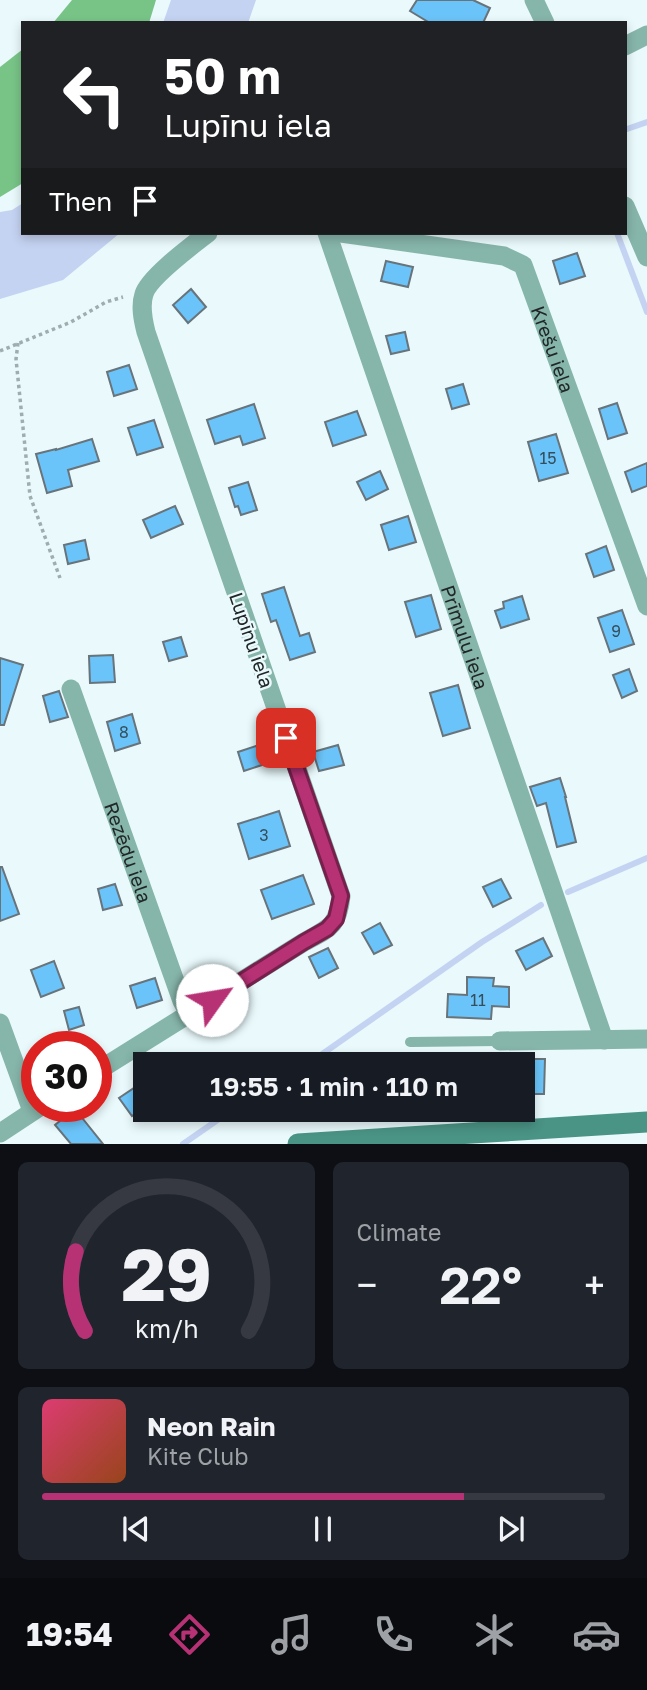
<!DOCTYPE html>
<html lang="en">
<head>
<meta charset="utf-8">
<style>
  :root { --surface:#171b24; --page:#20242c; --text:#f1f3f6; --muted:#9ea1a6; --line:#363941; --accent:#b73175 }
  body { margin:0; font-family:"Golos Text",sans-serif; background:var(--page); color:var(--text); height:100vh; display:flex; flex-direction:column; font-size:26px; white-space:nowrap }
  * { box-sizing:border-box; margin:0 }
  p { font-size:23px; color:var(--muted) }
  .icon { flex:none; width:38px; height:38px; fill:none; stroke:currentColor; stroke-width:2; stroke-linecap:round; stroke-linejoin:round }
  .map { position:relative; height:1144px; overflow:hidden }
  .drawer { display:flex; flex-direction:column; gap:18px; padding:18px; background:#0d0f14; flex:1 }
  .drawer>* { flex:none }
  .guide { position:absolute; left:21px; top:21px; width:606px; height:214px; border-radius:0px; box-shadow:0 4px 10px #0003; background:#202124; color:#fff; overflow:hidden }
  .speed { position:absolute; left:21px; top:1031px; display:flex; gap:14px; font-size:35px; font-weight:700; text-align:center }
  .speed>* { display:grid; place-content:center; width:91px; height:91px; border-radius:50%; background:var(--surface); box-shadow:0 4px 10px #0003; line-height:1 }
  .speed .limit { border:10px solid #d22; background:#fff; color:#111 }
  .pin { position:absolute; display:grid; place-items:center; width:60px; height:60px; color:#fff; margin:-30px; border-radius:14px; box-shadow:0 4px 10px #0006 }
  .me { position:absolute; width:77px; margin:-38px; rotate:58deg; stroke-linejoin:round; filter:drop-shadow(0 0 5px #0008) }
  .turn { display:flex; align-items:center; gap:24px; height:147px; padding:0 28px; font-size:32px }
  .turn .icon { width:91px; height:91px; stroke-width:2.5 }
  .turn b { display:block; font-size:49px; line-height:60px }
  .then { display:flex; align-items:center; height:66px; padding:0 28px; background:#0003; gap:14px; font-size:26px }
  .big { font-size:52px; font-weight:600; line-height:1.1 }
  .drawer .widget { flex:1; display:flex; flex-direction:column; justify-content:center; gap:10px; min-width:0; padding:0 24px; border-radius:10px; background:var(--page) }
  .drawer .dial { align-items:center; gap:0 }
  .dial svg { height:182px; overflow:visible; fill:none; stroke:var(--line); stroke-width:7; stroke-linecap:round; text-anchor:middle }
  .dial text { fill:var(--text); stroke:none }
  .song { display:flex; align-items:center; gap:21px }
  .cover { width:84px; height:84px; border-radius:10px; background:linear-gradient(135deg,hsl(340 70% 55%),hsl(20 70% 35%)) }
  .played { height:7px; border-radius:4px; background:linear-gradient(90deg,var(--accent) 75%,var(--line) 75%) }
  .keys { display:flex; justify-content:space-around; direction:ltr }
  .heat { display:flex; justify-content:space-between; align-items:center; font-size:38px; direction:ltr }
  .drawer .tiles { flex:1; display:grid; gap:18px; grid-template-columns:1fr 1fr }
  .widget:last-child { grid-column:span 2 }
  .trip { position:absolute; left:133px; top:1052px; width:402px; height:70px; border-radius:0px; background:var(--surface); box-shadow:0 4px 10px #0003; font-weight:600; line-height:70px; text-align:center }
  .tabs { display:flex; height:112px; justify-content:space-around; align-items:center; background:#090b0e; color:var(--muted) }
  .tabs .icon { width:49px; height:49px }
  .tabs .active { color:var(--accent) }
  .tabs b { font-size:32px; color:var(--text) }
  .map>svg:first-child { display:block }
  .forest { fill:#78c487 }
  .water { fill:#c5d3f2 }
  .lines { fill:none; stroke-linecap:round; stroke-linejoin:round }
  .stream { stroke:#c5d3f2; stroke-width:6 }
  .building { fill:#6bc4f9; stroke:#68737a; stroke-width:2 }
  .path { stroke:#a0adaf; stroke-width:3.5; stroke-dasharray:3.5 3.5; stroke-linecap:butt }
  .lane { stroke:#86b5aa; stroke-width:10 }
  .street { stroke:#86b5aa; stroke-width:19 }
  .secondary { stroke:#4a9485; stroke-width:21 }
  .route-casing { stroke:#77204c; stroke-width:18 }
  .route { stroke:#b73175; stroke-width:12 }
  .labels { text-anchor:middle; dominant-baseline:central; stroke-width:5; stroke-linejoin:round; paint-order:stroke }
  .number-label { font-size:16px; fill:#344e5c }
  .street-label { font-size:19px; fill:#212728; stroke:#e9f9fc }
</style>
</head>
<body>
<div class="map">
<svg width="647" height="1144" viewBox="0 0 647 1144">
  <rect width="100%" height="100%" fill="#e9f9fc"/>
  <!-- forest -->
  <g class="forest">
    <polygon points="72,0 156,0 149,23 53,23"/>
    <polygon points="23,49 23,183 0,197 0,67"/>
  </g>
  <!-- water -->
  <g class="water">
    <polygon points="171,0 256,0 248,23 163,23"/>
    <polygon points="23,203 23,233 120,233 63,280 0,299 0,212 12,210"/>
  </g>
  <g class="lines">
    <!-- stream -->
    <g class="stream">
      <polyline points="627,129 647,122"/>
      <polyline points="617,233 647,312"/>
      <polyline points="568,892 647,858"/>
      <polyline points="308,1064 482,942 541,905"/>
      <polyline points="183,1144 232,1110"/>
    </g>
  </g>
  <!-- building -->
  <g class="building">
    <polygon points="417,0 473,0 490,8 483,23 430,23 410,11"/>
    <polygon points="577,253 585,276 560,284 553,261"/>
    <polygon points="386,261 413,267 408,287 381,281"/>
    <polygon points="191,289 206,307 188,323 173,305"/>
    <polygon points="405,332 409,350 391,354 386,336"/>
    <polygon points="129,365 137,389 114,396 107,372"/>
    <polygon points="463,384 469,404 452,409 446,389"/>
    <polygon points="617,403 627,433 608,439 599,409"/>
    <polygon points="254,404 265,438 243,445 240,436 215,444 207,420"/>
    <polygon points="357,411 366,435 333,446 325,422"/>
    <polygon points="154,420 163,447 137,455 128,428"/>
    <polygon points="556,434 568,473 539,481 528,442"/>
    <polygon points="92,439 99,461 68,470 72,486 47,493 36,454 56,449 56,450"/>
    <polygon points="647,463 647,486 632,492 625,472"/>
    <polygon points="380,471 388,489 366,500 357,482"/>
    <polygon points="248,482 257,510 241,515 238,506 235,507 229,488"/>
    <polygon points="175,506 183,524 151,538 143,520"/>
    <polygon points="408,516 416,542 389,550 381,525"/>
    <polygon points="85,540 89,559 68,564 64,545"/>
    <polygon points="606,546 614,570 594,577 586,554"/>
    <polygon points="284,587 300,636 309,633 315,652 290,660 276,620 271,622 262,594"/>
    <polygon points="431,595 441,629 416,637 405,602"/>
    <polygon points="522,596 529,619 501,628 495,611 504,608 503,602"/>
    <polygon points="622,610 634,644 610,652 598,618"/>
    <polygon points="181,637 187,656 169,661 163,642"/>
    <polygon points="113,655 115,682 90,683 89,656"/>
    <polygon points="0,658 23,665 4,725 0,725"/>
    <polygon points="629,669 637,691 622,698 613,675"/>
    <polygon points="458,685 470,728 443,736 430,693"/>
    <polygon points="59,691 68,717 50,722 43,696"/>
    <polygon points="132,714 140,743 115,751 107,722"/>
    <polygon points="265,743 271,762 244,771 238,752"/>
    <polygon points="338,745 344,765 319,771 313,752"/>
    <polygon points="560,778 566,797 565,797 576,842 557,847 546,803 537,806 530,787"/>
    <polygon points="279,811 290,846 249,859 238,824"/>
    <polygon points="0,867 2,867 19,914 0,921"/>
    <polygon points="303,875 314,904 272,919 261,890"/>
    <polygon points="501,879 511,898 493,907 483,887"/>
    <polygon points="115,884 122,905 103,910 98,889"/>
    <polygon points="380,923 392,945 374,954 362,933"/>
    <polygon points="543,938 552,956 526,970 516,951"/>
    <polygon points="328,948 338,968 319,978 309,957"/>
    <polygon points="54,961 64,988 41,997 31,970"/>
    <polygon points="467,977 494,978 493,986 509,987 509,1007 492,1006 491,1019 447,1017 448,994 467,995"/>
    <polygon points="155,978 162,1000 137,1008 130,986"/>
    <polygon points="79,1007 84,1025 69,1030 64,1011"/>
    <polygon points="523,1059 545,1059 544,1094 523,1094"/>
    <polygon points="137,1086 145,1098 145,1106 132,1116 119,1098"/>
    <polygon points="75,1109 103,1144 71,1144 55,1125"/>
  </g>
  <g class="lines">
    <!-- path -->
    <g class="path">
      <polyline points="18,343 16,359 30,496 60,578"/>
      <polyline points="0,351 71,322 106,302 123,297"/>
    </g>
    <!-- lane -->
    <polyline class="lane" points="410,1042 500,1041"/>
    <!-- street -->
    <g class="street">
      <polyline points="534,0 545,23"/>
      <polyline points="625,46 647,35"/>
      <polyline points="625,206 647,257"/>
      <path id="s1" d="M327,233L604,1040"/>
      <path id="s2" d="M341,233L504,256L523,265L647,606"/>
      <path id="s3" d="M71,689L182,1001L189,1014"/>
      <polyline points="0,1023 32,1111"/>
      <polyline points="500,1041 647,1039"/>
      <path d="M96,1072L304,942C330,928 338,926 341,896L146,332C143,320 140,306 144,294C149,277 194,244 208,233"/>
      <polyline points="0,1133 41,1106"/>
    </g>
    <!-- secondary -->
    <polyline class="secondary" points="298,1144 647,1122"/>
  </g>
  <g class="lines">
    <defs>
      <polyline id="route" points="212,1000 304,942 327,929 336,919 341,896 286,738"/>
    </defs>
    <!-- route casing -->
    <use href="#route" class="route-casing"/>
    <!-- route -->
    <use href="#route" class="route"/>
  </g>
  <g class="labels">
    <!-- number labels -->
    <g class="number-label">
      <text x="548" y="458">15</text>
      <text x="616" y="631">9</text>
      <text x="124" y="732">8</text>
      <text x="264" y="835">3</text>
      <text x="478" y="1000">11</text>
    </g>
    <!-- street labels -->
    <g class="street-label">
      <text stroke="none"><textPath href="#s2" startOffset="275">Krešu iela</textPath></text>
      <text stroke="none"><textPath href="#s1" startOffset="427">Prīmulu iela</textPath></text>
      <text transform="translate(252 640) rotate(71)">Lupīnu iela</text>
      <text stroke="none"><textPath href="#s3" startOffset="173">Rezēdu iela</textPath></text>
    </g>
  </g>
</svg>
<div class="speed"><div class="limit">30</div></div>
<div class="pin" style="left:286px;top:738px;background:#d93025"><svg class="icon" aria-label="arrive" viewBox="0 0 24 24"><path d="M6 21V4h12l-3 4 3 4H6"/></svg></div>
<svg class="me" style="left:212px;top:1000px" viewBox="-20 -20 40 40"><circle r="19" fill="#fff"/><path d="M0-13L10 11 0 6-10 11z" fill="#b73175"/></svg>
<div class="trip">19:55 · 1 min · 110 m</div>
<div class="guide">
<div class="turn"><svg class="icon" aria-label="left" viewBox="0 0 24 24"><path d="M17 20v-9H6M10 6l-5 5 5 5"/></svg><div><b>50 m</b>Lupīnu iela</div></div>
<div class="then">Then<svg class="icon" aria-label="arrive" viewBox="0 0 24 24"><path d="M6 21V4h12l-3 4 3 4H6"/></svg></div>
</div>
</div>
<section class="drawer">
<div class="tiles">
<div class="widget dial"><svg viewBox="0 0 100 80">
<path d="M14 69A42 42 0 1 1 86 69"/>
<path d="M14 69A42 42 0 0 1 10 34" stroke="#b73175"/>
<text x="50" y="56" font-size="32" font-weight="700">29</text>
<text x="50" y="72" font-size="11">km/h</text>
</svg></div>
<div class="widget"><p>Climate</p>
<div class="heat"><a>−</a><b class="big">22°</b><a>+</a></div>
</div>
<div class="widget">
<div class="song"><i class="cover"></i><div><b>Neon Rain</b><p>Kite Club</p></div></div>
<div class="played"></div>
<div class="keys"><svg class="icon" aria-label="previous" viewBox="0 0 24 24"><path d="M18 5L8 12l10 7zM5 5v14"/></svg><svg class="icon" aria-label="pause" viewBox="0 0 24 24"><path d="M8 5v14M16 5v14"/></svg><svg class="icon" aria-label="next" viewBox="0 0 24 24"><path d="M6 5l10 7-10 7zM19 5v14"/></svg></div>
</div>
</div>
</section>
<nav class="tabs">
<b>19:54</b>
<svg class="icon active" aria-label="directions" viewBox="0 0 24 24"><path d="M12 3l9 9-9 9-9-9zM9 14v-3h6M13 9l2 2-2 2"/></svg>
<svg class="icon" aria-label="music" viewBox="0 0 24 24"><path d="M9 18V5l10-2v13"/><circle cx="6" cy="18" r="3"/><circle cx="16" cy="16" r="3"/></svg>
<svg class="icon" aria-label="phone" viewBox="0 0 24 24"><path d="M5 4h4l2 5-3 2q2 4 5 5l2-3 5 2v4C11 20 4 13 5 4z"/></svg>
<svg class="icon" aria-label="climate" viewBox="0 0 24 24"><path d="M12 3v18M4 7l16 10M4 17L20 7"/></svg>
<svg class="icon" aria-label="car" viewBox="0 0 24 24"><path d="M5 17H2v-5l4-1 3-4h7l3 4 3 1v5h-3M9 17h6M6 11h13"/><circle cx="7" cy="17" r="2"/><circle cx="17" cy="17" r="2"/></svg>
</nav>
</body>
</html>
